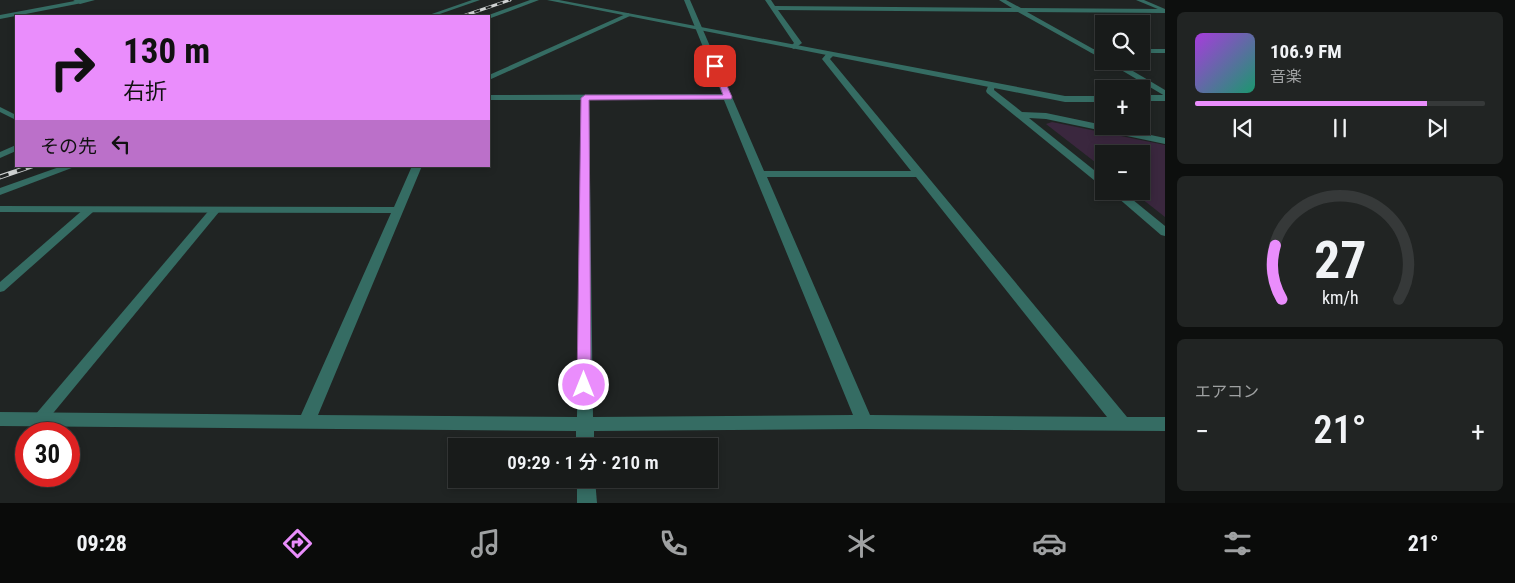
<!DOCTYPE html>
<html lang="ja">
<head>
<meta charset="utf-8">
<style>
  :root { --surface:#181b1a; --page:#212423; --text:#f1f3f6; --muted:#9fa1a2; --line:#363939; --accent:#ea8dfc }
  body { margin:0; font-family:"Roboto Condensed","Noto Sans JP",sans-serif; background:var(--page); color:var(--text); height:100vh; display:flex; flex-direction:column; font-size:19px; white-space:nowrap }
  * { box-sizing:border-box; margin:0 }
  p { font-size:16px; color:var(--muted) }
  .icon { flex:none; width:28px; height:28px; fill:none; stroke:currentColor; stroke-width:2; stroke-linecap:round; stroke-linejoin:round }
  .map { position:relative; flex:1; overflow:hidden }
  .panel { display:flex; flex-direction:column; gap:12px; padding:12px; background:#0d0f0e; width:350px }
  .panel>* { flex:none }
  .top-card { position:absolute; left:15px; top:15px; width:475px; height:152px; border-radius:0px; box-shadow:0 2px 8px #0003,0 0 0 1px var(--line); background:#ea8dfc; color:#111; overflow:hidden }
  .controls { position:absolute; left:1095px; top:15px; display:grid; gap:10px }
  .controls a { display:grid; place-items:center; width:55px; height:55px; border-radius:0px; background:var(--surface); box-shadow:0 2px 8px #0003,0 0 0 1px var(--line); font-size:25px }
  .speed { position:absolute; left:15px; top:422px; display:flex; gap:10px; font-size:25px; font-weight:700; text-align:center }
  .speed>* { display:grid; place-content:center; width:65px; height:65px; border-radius:50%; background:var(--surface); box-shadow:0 2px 8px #0003,0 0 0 1px var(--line); line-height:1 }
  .speed .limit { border:8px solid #d22; background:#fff; color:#111 }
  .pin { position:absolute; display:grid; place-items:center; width:42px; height:42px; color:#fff; margin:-21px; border-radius:10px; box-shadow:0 2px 8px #0006 }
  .me { position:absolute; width:55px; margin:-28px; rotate:0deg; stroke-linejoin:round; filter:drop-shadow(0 0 4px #0008) }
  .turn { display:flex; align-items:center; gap:18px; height:105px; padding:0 25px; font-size:22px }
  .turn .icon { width:65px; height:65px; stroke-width:2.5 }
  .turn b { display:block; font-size:35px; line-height:42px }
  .then { display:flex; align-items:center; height:48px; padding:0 25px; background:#0003; gap:10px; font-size:19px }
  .big { font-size:38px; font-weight:600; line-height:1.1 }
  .panel .widget { flex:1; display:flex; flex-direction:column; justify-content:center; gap:8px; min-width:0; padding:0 18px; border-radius:8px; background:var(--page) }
  .panel .dial { align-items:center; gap:0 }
  .dial svg { height:130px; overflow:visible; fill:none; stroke:var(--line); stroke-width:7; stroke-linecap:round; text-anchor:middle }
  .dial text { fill:var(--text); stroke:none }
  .song { display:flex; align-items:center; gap:15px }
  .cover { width:60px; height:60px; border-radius:8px; background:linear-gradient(135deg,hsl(280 70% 55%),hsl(160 70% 35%)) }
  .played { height:5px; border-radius:2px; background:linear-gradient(90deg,var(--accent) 80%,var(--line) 80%) }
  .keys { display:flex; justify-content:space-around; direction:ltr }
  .heat { display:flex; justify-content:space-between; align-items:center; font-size:28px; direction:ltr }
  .trip { position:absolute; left:448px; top:438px; width:270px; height:50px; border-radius:0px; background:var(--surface); box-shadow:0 2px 8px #0003,0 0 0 1px var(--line); font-weight:600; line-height:50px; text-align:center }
  .tabs { display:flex; height:80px; justify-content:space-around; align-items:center; background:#0a0b0a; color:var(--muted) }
  .tabs .icon { width:35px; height:35px }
  .tabs .on { color:var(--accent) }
  .tabs b { font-size:22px; color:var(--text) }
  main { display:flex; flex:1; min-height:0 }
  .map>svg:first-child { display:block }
  .green { fill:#3a273e }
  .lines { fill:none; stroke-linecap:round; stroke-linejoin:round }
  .service { fill:#356c63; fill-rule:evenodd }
  .minor { fill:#356c63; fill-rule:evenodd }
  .tertiary { fill:#356c63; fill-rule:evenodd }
  .rail-far1-casing { stroke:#cfd2d2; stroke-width:3 }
  .rail-casing { stroke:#cfd2d2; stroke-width:5 }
  .rail-far1 { stroke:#202423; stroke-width:2; stroke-dasharray:6; stroke-linecap:butt }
  .rail { stroke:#202423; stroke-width:3; stroke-dasharray:9; stroke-linecap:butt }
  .route { fill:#ea8dfc; stroke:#985ca4 }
</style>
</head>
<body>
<main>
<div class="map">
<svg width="1165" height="503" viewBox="0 0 1165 503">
  <rect width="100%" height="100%" fill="#202423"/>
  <!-- green -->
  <polygon class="green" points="1052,122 1165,145 1165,217 1132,191 1141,191 1141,154 1104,154 1104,169 1046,124"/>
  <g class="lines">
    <!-- service -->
    <g class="service">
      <polygon points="80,0 82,3 0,19 0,15"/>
      <polygon points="472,0 480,0 434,16 426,16"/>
      <polygon points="1136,0 1144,0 1165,9 1165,12"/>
      <polygon points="1104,49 1104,53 1092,53 1089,51 1092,49"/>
      <rect x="1141" y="49" width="24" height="4"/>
      <polygon points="0,107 16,115 16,120 0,112"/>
      <polygon points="16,145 16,151 0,158 0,152"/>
      <polygon points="89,207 93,208 94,210 93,212 4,291 0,292 0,282 85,208"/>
      <polygon points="215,207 220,210 219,212 45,423 40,425 35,423 32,419 35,415 211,208"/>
    </g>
    <!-- minor -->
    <g class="minor">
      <polygon points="73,0 95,0 80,4"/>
      <path d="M684,0H690L764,171H911L822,59L827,53H833L834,55L830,59L1127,417H1165V431L864,429L594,431V446H576V431L0,426V412L301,415L391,213L0,212V206L394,207L412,166H422L318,415L577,417L581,100H489V95L722,94ZM589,100H724L853,415L593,417ZM767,177H916L1107,417L870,415Z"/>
      <polygon points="765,0 771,0 775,6 1012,8 999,0 1006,0 1021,8 1165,9 1165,13 1027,12 1104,55 1104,60 1018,12 778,10 802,43 794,49 790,47 794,43"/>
      <polygon points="628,13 631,15 630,16 489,80 489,75"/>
      <polygon points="1106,61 1116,61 1165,90 1165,96"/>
      <polygon points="989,84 995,84 994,90 1022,112 1046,113 1165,138 1165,144 1046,119 1029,118 1104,178 1104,186 1100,185 987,93 986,91"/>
      <polygon points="1110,191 1122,191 1165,226 1165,236 1161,235"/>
      <polygon points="577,479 595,479 597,503 577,503"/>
    </g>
    <!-- tertiary -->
    <g class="tertiary">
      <polygon points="530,0 539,0 491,18 486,16"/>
      <polygon points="547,0 559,0 1065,96 1104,96 1104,102 1065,102"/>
      <rect x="1141" y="95" width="24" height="6"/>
      <polygon points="62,166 77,166 0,195 0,188"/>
    </g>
    <defs>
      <polyline id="rail-far1" points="463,16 510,0"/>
      <polyline id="rail" points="0,177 32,166"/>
    </defs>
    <!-- rail-far1 casing -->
    <use href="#rail-far1" class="rail-far1-casing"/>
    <!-- rail casing -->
    <use href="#rail" class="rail-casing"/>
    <!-- rail-far1 -->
    <use href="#rail-far1" class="rail-far1"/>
    <!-- rail -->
    <use href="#rail" class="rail"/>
  </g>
  <!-- route -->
  <polygon class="route" points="712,64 718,66 732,97 731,99 589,100 591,385 589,389 584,391 579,389 577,385 581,98 585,95 723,95"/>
</svg>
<div class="controls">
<a><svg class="icon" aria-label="search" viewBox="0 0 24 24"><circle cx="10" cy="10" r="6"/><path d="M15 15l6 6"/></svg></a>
<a>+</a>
<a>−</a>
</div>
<div class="speed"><div class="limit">30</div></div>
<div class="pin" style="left:715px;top:66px;background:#d93025"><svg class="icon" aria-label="arrive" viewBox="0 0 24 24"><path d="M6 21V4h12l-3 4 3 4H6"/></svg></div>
<svg class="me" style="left:584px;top:385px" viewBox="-20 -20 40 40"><circle r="17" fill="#ea8dfc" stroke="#fff" stroke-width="3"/><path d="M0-11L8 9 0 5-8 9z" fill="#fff"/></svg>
<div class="trip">09:29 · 1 分 · 210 m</div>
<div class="top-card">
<div class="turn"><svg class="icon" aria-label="right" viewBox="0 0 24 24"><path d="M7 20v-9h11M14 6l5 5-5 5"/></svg><div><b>130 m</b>右折</div></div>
<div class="then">その先<svg class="icon" aria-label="left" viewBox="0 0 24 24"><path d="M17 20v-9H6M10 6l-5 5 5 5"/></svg></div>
</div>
</div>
<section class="panel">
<div class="widget">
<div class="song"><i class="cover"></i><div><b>106.9 FM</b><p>音楽</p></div></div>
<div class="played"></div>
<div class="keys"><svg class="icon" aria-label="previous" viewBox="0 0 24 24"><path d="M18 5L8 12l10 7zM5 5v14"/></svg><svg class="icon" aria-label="pause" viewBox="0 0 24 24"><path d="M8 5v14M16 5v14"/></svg><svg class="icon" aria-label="next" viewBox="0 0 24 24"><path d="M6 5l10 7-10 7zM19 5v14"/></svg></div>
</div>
<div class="widget dial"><svg viewBox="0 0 100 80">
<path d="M14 69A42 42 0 1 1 86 69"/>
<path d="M14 69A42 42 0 0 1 10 36" stroke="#ea8dfc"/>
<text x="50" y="56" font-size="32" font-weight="700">27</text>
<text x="50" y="72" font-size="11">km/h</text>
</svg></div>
<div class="widget"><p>エアコン</p>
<div class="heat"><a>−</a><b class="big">21°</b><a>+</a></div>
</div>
</section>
</main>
<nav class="tabs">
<b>09:28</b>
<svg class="icon on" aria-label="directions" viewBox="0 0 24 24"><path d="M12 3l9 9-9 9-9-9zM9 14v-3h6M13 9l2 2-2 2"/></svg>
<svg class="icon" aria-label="music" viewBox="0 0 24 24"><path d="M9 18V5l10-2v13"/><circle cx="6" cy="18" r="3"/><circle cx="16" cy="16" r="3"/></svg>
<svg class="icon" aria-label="phone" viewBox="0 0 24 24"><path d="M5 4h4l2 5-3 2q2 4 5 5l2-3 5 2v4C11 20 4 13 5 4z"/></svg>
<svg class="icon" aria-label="climate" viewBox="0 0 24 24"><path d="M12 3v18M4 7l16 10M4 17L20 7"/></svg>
<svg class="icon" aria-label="car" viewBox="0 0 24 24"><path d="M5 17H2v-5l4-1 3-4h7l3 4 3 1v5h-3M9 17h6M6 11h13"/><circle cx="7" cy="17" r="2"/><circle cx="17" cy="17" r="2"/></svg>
<svg class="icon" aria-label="filters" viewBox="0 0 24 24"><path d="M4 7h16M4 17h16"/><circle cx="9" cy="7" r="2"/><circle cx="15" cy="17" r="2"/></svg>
<b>21°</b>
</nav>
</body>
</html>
